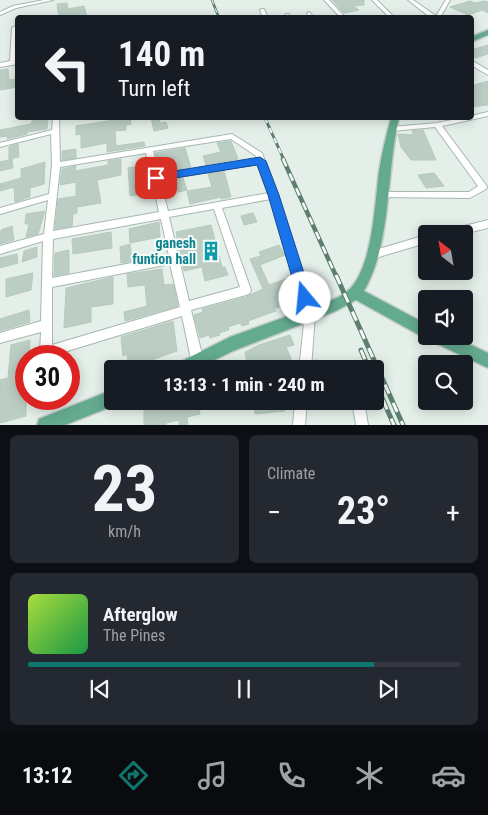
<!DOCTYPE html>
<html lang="en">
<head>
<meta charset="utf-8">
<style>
  :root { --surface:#171b24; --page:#242831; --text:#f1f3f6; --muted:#9ea1a6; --line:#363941; --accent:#0f766e }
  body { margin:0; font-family:"Roboto Condensed",sans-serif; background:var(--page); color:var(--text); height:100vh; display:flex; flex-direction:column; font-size:19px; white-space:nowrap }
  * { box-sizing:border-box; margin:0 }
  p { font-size:16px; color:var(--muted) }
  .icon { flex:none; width:28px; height:28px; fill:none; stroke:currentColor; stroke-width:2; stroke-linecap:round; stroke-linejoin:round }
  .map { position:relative; height:425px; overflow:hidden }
  .drawer { display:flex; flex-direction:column; gap:10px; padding:10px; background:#0d0f14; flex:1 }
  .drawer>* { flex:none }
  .banner { position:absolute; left:15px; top:15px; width:459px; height:105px; border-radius:5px; box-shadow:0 2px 12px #0003; background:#171b24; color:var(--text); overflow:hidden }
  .needle { width:32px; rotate:329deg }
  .fabs { position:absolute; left:418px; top:225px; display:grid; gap:10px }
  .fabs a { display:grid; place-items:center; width:55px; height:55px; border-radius:5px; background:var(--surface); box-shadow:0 2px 12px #0003; font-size:25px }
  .speed { position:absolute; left:15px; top:345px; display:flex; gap:10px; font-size:25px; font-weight:700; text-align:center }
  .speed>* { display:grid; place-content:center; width:65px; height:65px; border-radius:50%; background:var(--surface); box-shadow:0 2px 12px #0003; line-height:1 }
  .speed .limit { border:8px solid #d22; background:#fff; color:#111 }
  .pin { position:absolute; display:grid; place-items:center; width:42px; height:42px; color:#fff; margin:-21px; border-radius:10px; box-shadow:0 2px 8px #0006 }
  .me { position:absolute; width:55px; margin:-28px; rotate:343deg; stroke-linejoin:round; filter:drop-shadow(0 0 4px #0008) }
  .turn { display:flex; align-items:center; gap:18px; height:105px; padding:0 20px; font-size:22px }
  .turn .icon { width:65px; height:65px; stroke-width:2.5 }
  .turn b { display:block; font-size:35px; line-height:42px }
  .big { font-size:38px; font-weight:700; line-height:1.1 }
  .drawer .card { flex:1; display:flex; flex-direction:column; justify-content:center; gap:8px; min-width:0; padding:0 18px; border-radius:8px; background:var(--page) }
  .drawer .dial { align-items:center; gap:0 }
  .dial b { font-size:65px; line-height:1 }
  .song { display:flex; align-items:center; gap:15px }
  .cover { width:60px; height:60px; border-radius:8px; background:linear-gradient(135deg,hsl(80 70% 55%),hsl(140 70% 35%)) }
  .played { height:5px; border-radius:2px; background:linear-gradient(90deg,var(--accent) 80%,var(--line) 80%) }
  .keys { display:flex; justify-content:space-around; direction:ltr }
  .heat { display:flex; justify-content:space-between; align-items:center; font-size:28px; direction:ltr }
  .drawer .tiles { flex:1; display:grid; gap:10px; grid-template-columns:1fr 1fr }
  .card:last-child { grid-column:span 2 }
  .trip { position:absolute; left:104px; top:360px; width:280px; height:50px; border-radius:5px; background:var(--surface); box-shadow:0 2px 12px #0003; font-weight:700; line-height:50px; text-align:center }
  .tab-bar { display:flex; height:80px; justify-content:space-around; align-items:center; background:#090b0e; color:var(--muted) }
  .tab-bar .icon { width:35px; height:35px }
  .tab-bar .on { color:var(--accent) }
  .tab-bar b { font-size:22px; color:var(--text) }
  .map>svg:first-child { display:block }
  .building { fill:#bccec4; stroke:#b6cabf }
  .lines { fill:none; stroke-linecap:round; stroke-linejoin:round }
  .minor-casing { stroke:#a6b8b0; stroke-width:2 }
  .major-casing { stroke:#c1cbc7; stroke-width:3 }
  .minor { fill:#fff; fill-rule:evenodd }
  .major { fill:#64aa8f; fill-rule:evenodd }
  .rail-far3-casing { stroke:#5c7f71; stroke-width:2.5 }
  .rail-far2-casing { stroke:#5c7f71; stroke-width:3 }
  .rail-far1-casing { stroke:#5c7f71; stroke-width:4.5 }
  .rail-casing { stroke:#5c7f71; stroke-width:5 }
  .rail-far3 { stroke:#f6fbf8; stroke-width:1; stroke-dasharray:4.5; stroke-linecap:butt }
  .rail-far2 { stroke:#f6fbf8; stroke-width:2; stroke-dasharray:5.5; stroke-linecap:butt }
  .rail-far1 { stroke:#f6fbf8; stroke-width:2.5; stroke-dasharray:8; stroke-linecap:butt }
  .rail { stroke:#f6fbf8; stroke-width:3; stroke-dasharray:10; stroke-linecap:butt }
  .route { fill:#1a73e8; stroke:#114b97 }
  .labels { text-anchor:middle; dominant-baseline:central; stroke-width:4; stroke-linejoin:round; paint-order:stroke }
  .culture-label { font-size:14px; font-weight:bold; fill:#0d838f; stroke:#f6fbf8; text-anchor:end }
</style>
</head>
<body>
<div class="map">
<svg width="488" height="425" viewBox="0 0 488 425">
  <rect width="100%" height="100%" fill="#e4efe9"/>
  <!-- building -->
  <g class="building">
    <polygon points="332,0 364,0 364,5 353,6 359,10 344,13"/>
    <polygon points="470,1 476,3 484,1 488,2 488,13 482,10 468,15 450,7"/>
    <polygon points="67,3 68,9 84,6 87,17 59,18 57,4"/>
    <polygon points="488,45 488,54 475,58 471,56 471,50"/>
    <polygon points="8,69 9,80 18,79 18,87 0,90 0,70"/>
    <polygon points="488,81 488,105 471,107 471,86"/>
    <polygon points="33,118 48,118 47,129 27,132 27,134 7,139 8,136 0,137 0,130 31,124"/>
    <polygon points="108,118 130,118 131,124 126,125 126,130 115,131 116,146 144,142 145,146 107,152 107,143 81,148 81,134 76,135 76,126 108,121"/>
    <polygon points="151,118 159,118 160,123 166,122 168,128 154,131"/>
    <polygon points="423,130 436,160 411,160 401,147 398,134 413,135 412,131"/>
    <polygon points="231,141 238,159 206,165 203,156 221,152 217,143"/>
    <polygon points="18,144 19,157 9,159 9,147"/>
    <polygon points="185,148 191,168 160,173 155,153"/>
    <polygon points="76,149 76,158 62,160 62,151"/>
    <polygon points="12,159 13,168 0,171 0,162"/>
    <polygon points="121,159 121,175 97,180 101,203 77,207 77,213 73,214 72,226 55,229 58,199 76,196 76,182 60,185 62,169 76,166 75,171 108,165 108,161"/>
    <polygon points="45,162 44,184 30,188 30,197 15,202 14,187 0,191 0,184 21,178 21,169"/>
    <polygon points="147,165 149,177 148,177 149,183 147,184 148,193 130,196 128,168"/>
    <polygon points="224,171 231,197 221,199 221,197 190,204 187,191 212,187 208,174"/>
    <polygon points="434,173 444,186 426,188 418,175"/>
    <polygon points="183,178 187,190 178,192 175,179"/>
    <polygon points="45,211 38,234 26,237 29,224 25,224 26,214"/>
    <polygon points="253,213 257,222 244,225 241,216"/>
    <polygon points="159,222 160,237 130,243 129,229"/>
    <polygon points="211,225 222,267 225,267 228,275 205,281 202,267 184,271 176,232"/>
    <polygon points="12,226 14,240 0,244 1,230"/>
    <polygon points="111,232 112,248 73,254 72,239"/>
    <polygon points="130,244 132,261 121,263 120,247"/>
    <polygon points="279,245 285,255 260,265 269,285 292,277 300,305 291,306 290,303 274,309 276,311 248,321 249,324 242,326 240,323 228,327 229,330 219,333 220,335 210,338 209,335 200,338 194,315 203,312 202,309 246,297 263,289 250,259 261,256 259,252"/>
    <polygon points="37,247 37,257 22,262 24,251"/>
    <polygon points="69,250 69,273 54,276 55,253"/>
    <polygon points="17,254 18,263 0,268 0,258"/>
    <polygon points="162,269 164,285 173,284 178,306 125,321 124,312 147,306 145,285 128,287 127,274"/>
    <polygon points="33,273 31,290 6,297 6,279"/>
    <polygon points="113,277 113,304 91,307 91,322 64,328 66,288"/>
    <polygon points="29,310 30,322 0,331 0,319"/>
    <polygon points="173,321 177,351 129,368 127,354 123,356 121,337"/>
    <polygon points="290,335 294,345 286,347 293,363 277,369 248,369 245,352 259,345"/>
    <polygon points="30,340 29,356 26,356 26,416 0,423 0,380 8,378 11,345"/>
    <polygon points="315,360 333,363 333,369 314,369"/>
    <polygon points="148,401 198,401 200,414 187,417 188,425 179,425 179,420 166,423 166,425 144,425 144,402"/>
    <polygon points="254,401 284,401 285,411 255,414"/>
  </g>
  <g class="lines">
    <defs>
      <g id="minor">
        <polygon points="44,0 53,0 16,8 0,15 0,12 13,6"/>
        <polygon points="324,0 329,0 346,18 341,18"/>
        <polygon points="372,0 377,0 395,18 390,18"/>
        <polygon points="408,0 413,0 436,16 446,0 450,0 440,18 431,18"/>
        <polygon points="262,9 264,9 268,18 263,18 260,10"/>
        <polygon points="309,12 315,18 310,18 307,13"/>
        <polygon points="287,14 289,14 291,18 286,18 285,15"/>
        <polygon points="15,26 18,28 16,60 18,60 18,64 0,67 0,63 10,61 12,28"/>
        <polygon points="471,60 488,70 488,75 471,65"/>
        <polygon points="488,112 488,116 442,126 486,185 487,187 486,189 470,198 378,197 377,195 378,193 381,192 469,192 478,186 435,127 392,131 388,129 392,127 437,123 462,118 471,118 471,116"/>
        <path d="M53,118H59L60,162L232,134L262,153L278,195L315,315L311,369H299L305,315L271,199L222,208L251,290L250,293L246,295L191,310L203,359L201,363L197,365L193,363L191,359L182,316L51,356H42L40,352L41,332L0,343V333L41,321L43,241L0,254V246L44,234L48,200L0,214V208L49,194L52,165L51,134L0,147V143L52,130ZM231,139L256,156L257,159L159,175L153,151ZM146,153L159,212L53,231L60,167ZM258,164L269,193L168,211L160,180ZM214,209L240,287L189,301L169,217ZM161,219L169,256L52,278L53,239ZM170,264L180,307L52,345V287Z"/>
        <polygon points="488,220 488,228 463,234 444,234 445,231 448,230"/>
        <polygon points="426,235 426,243 372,259 369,258 367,255 369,252 372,251"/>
        <polygon points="295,401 307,401 305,425 293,425"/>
        <polygon points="352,401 364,401 368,425 356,425"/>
      </g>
      <g id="major">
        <polygon points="488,30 488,35 471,42 471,37"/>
        <path d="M391,118H399C386,172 392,243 364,291L426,324V336H452L488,353V368L431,341L429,337L426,338L421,336L356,300L336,311L233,351L196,369H174L176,364L230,337L332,300C342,296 350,291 356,281C373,254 375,203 379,171C382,153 386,136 391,118Z"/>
        <polygon points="112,390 112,401 119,401 118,404 65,425 37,425 39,419"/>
      </g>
    </defs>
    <!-- minor casing -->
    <use href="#minor" class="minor-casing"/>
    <!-- major casing -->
    <use href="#major" class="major-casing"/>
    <!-- minor -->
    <use href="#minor" class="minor"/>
    <!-- major -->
    <use href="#major" class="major"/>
    <defs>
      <polyline id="rail-far3" points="212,0 219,18"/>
      <polyline id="rail-far2" points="265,118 284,160"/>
      <polyline id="rail-far1" points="283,159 336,276"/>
      <g id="rail">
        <polyline points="336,275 403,425"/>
        <polyline points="361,350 369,369"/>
        <polyline points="375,382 394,425"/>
      </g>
    </defs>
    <!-- rail-far3 casing -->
    <use href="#rail-far3" class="rail-far3-casing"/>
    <!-- rail-far2 casing -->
    <use href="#rail-far2" class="rail-far2-casing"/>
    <!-- rail-far1 casing -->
    <use href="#rail-far1" class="rail-far1-casing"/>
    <!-- rail casing -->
    <use href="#rail" class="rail-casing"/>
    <!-- rail-far3 -->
    <use href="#rail-far3" class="rail-far3"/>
    <!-- rail-far2 -->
    <use href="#rail-far2" class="rail-far2"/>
    <!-- rail-far1 -->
    <use href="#rail-far1" class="rail-far1"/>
    <!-- rail -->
    <use href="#rail" class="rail"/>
  </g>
  <!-- route -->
  <polygon class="route" points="260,157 266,161 279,195 312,298 310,302 305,304 300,302 298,298 268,195 257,165 156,181 151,178 156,174"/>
  <!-- icons -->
  <defs>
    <symbol id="building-bare" viewBox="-9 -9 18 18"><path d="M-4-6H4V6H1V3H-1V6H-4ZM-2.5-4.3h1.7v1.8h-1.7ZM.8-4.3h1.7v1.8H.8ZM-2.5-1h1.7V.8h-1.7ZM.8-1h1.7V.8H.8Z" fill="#0f9aa8" stroke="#f6fbf8" stroke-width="2.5" paint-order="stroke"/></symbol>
  </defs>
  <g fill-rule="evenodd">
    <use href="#building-bare" x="197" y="237" width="28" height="28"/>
  </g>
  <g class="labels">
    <!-- culture labels -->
    <g class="culture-label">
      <text x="196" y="243">ganesh<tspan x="196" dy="16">funtion hall</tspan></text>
    </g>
  </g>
</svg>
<div class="fabs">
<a><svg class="needle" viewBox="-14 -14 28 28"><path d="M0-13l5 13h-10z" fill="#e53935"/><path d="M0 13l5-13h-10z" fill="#9ea1a6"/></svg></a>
<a><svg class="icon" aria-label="sound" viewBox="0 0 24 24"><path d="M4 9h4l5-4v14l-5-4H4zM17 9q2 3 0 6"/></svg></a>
<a><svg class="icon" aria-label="search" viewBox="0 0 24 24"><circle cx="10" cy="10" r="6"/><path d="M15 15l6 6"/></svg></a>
</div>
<div class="speed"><div class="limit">30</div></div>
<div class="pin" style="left:156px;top:178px;background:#d93025"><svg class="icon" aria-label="arrive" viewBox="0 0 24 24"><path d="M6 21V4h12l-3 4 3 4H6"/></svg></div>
<svg class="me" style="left:305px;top:298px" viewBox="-20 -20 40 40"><circle r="19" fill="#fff"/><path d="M0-13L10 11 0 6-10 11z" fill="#1a73e8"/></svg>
<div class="trip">13:13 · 1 min · 240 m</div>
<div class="banner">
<div class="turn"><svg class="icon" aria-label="left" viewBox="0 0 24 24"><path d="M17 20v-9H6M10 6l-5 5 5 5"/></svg><div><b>140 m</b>Turn left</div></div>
</div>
</div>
<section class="drawer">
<div class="tiles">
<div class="card dial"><b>23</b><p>km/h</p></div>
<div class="card"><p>Climate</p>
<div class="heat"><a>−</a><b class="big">23°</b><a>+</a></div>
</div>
<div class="card">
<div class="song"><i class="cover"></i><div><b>Afterglow</b><p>The Pines</p></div></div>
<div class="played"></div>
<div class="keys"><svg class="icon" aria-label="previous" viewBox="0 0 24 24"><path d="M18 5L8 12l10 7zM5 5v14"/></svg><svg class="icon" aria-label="pause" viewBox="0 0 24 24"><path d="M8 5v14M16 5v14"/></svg><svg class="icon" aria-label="next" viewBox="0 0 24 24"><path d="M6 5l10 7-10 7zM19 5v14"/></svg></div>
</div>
</div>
</section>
<nav class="tab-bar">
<b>13:12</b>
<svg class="icon on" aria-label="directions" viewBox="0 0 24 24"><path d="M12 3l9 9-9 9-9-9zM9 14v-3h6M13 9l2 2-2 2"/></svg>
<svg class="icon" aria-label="music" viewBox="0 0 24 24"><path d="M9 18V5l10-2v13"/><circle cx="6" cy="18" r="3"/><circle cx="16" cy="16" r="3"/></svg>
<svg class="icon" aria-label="phone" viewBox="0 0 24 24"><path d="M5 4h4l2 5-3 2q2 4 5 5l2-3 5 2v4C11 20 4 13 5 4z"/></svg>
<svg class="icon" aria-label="climate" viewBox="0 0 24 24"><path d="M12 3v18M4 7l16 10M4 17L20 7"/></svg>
<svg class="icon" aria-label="car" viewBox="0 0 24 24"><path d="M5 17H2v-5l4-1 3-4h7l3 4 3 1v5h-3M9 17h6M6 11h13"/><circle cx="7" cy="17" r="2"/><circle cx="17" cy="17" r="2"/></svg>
</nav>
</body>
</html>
